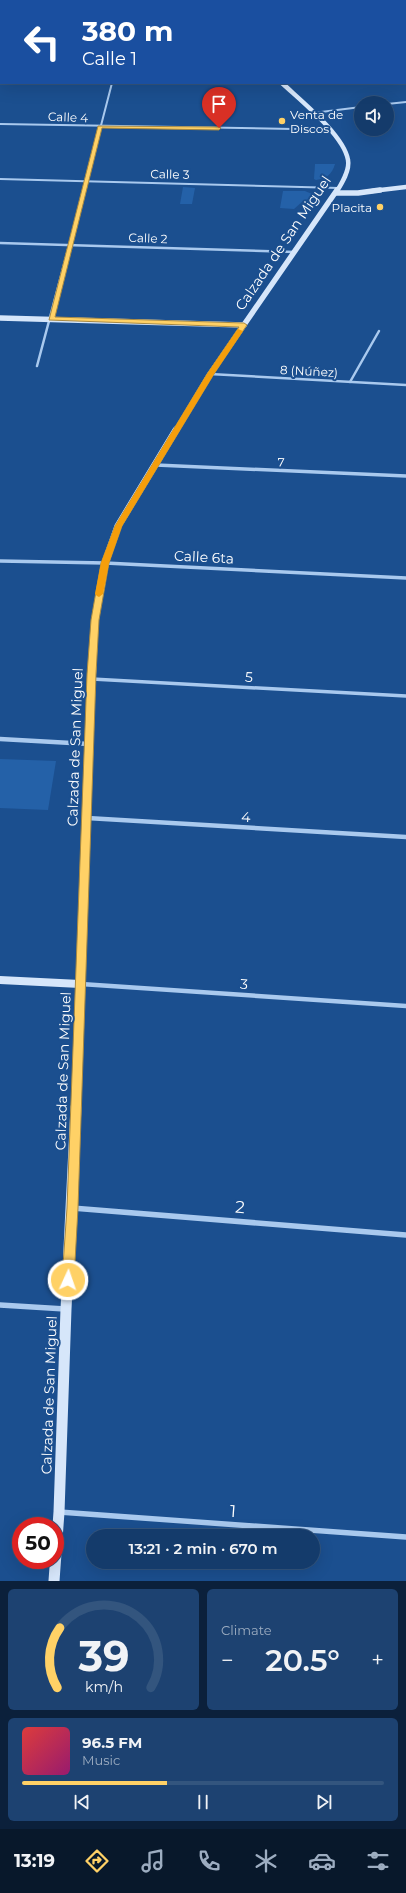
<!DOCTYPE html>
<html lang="en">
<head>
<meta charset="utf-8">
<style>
  :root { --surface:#143b6b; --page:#1d4271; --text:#f1f3f6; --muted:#9dadc1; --line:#33557e; --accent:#ffd166 }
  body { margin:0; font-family:Montserrat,sans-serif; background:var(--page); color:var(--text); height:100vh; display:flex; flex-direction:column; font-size:15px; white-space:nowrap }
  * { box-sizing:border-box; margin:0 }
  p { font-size:13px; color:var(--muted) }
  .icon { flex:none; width:22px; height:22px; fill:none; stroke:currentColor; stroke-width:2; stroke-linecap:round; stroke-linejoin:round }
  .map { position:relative; height:1581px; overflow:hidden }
  .details { display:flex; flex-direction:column; gap:8px; padding:8px; background:#0b203b; flex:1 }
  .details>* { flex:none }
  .hud { position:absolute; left:0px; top:0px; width:406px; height:84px; box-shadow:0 4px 16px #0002,0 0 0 1px var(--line); background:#1a4fa0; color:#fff; overflow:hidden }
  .tools { position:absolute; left:354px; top:96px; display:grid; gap:8px }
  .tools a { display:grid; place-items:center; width:40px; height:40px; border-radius:50%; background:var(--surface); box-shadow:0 4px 16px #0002,0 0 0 1px var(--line); font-size:20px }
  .speed { position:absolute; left:12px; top:1517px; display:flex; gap:8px; font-size:20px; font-weight:700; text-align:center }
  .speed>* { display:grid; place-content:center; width:52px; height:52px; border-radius:50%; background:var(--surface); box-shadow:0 4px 16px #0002,0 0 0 1px var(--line); line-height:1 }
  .speed .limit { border:6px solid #d22; background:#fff; color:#111 }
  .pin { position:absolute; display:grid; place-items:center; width:34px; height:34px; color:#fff; margin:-41px -17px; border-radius:50% 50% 50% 0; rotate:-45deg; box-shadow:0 0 4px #0007 }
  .pin .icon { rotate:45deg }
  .me { position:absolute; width:44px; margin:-22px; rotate:3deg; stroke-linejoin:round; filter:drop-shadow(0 0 3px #0008) }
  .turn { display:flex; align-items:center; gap:14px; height:84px; padding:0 16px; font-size:18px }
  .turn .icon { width:52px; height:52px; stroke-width:2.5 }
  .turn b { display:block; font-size:28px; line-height:34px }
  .big { font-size:30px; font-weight:600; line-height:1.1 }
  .details .widget { flex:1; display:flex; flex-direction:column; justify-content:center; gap:6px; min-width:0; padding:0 14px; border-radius:6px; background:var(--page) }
  .details .dial { align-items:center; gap:0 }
  .dial svg { height:104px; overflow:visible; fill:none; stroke:var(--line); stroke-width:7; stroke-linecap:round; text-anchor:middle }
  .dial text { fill:var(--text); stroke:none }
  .song { display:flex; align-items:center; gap:12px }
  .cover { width:48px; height:48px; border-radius:6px; background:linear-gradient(135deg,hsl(0 70% 55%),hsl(320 70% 35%)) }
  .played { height:4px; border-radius:2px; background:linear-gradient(90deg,var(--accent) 40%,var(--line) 40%) }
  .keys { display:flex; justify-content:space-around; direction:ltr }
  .heat { display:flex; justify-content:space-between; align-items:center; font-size:22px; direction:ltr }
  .details .tiles { flex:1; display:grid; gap:8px; grid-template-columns:1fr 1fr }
  .widget:last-child { grid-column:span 2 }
  .trip { position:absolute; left:86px; top:1529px; width:234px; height:40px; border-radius:20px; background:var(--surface); box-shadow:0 4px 16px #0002,0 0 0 1px var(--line); font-weight:600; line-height:40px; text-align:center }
  .tab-bar { display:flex; height:64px; justify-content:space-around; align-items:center; background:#08182b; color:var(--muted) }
  .tab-bar .icon { width:28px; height:28px }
  .tab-bar .on { color:var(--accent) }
  .tab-bar b { font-size:18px; color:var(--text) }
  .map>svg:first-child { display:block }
  .green { fill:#2461a8 }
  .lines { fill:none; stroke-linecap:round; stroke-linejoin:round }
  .street-far4 { stroke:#a9c9ee; stroke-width:2 }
  .street-far3 { stroke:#a9c9ee; stroke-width:2.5 }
  .street-far2 { stroke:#a9c9ee; stroke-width:3.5 }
  .street-far1 { stroke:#a9c9ee; stroke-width:4.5 }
  .street { stroke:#a9c9ee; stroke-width:5.5 }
  .secondary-far4 { stroke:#d6e6fa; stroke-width:4.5 }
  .secondary-far3 { stroke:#d6e6fa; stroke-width:5.5 }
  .secondary-far2 { stroke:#d6e6fa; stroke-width:7 }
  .secondary-far1 { stroke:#d6e6fa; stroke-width:8 }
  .secondary { stroke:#d6e6fa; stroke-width:11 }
  .route { fill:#ffd166; stroke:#a68842 }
  .slow { fill:#f59e0b }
  .poi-dot { fill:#ffd166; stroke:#1b4f8f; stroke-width:1.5 }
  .labels { text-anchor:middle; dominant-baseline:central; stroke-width:4; stroke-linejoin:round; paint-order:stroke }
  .far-poi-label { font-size:12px; fill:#fff; stroke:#1b4f8f; text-anchor:start }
  .far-street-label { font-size:12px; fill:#fff; stroke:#1b4f8f }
  .street-label { font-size:14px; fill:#fff; stroke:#1b4f8f }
  .near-street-label { font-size:17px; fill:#fff; stroke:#1b4f8f }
</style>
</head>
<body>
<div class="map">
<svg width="406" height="1581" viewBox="0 0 406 1581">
  <rect width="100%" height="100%" fill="#1b4f8f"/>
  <!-- green -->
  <g class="green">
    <path d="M315,164H335C332,175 326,178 316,180L314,179Z"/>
    <polygon points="183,187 195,188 192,204 180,204"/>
    <polygon points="283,191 305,191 312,194 311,198 303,201 294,209 280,208"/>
    <polygon points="0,759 56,761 48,810 0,808"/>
  </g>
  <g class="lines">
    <!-- street-far4 -->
    <g class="street-far4">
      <polyline points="387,104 406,102"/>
      <polyline points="313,113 361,107"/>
      <polyline points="0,124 293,129 327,127"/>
      <polyline points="0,179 339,188"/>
      <polyline points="84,191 112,83"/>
    </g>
    <!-- street-far3 -->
    <g class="street-far3">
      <polyline points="0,243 295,252"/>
      <polyline points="37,366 84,190"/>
      <polyline points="210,374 406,385"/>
      <polyline points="350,382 379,331"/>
    </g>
    <!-- street-far2 -->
    <g class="street-far2">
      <polyline points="156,465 406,476"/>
      <polyline points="0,561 105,563 406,578"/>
      <polyline points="92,679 406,696"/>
    </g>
    <!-- street-far1 -->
    <g class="street-far1">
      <polyline points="0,739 89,744"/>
      <polyline points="87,818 406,837"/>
      <polyline points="81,984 406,1006"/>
    </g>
    <!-- street -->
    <g class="street">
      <polyline points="72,1208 406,1235"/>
      <polyline points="0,1305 65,1309"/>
      <polyline points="59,1512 406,1537"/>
    </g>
    <!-- secondary-far4 -->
    <g class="secondary-far4">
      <path d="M282,83C300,100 344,135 348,160C350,170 342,183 337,191"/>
      <polyline points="372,191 406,187"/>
    </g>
    <!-- secondary-far3 -->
    <g class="secondary-far3">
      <polyline points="336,193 358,193 380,190"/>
      <polyline points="0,318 244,325"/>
      <polyline points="176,431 210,374 337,190"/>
    </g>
    <!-- secondary-far2 -->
    <polyline class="secondary-far2" points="90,731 95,620 105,563 118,526 176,430"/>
    <!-- secondary-far1 -->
    <g class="secondary-far1">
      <polyline points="0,980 80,984"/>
      <polyline points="76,1108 90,730"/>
    </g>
    <!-- secondary -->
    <polyline class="secondary" points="54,1581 59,1512 66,1309 76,1107"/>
  </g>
  <!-- route -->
  <polygon class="route" points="98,126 219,127 221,128 219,130 102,128 55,317 244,323 247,325 214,374 122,526 109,563 99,620 96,674 78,1208 74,1280 72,1284 68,1286 64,1284 62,1280 67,1208 87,674 91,620 101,563 115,526 207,374 239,327 49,320"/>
  <!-- slow -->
  <polygon class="slow" points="238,329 243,331 214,374 122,526 109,563 103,594 99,597 97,596 95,594 101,563 115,526 207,374"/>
  <!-- markers -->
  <g class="poi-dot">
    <circle cx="282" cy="121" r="4"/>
    <circle cx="380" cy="207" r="4"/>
  </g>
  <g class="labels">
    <!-- far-poi labels -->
    <g class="far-poi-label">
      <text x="290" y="114">Venta de<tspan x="290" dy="14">Discos</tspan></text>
      <text x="372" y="207" text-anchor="end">Placita</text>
    </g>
    <!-- far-street labels -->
    <g class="far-street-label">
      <text transform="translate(68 117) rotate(2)">Calle 4</text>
      <text transform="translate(170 174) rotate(1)">Calle 3</text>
      <text transform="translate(148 238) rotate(2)">Calle 2</text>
      <text transform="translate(309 371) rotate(3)">8 (Núñez)</text>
      <text transform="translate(281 462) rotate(3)">7</text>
    </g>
    <!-- street labels -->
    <g class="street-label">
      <text transform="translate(283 243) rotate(-56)">Calzada de San Miguel</text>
      <text transform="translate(204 557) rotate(3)">Calle 6ta</text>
      <text transform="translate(249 677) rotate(3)">5</text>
      <text transform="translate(75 747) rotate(-88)">Calzada de San Miguel</text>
      <text transform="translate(246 817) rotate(3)">4</text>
      <text transform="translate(244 984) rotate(4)">3</text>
      <text transform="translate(63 1071) rotate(-88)">Calzada de San Miguel</text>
      <text transform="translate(49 1395) rotate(-88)">Calzada de San Miguel</text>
    </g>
    <!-- near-street labels -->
    <g class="near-street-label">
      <text transform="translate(240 1207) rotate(5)">2</text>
      <text transform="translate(233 1511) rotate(4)">1</text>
    </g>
  </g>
</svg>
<div class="tools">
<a><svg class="icon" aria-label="sound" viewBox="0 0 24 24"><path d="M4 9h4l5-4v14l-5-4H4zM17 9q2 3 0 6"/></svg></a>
</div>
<div class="speed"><div class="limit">50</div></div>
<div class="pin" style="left:219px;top:128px;background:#d93025"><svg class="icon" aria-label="arrive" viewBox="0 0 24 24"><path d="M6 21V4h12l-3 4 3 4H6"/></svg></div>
<svg class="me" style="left:68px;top:1280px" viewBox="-20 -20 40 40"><circle r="17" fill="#ffd166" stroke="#fff" stroke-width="3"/><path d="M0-11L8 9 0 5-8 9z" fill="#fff"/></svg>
<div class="trip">13:21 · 2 min · 670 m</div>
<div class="hud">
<div class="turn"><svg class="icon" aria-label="left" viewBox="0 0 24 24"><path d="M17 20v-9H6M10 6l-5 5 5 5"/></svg><div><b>380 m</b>Calle 1</div></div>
</div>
</div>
<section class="details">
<div class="tiles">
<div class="widget dial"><svg viewBox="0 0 100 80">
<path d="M14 69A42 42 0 1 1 86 69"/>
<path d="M14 69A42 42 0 0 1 16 23" stroke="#ffd166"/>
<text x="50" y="56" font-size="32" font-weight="700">39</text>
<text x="50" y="72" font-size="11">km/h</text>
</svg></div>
<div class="widget"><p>Climate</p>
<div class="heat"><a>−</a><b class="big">20.5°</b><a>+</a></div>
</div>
<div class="widget">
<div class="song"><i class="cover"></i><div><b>96.5 FM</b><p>Music</p></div></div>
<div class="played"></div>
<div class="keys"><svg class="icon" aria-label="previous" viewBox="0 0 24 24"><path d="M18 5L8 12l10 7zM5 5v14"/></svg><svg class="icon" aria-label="pause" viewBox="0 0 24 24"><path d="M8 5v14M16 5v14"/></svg><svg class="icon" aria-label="next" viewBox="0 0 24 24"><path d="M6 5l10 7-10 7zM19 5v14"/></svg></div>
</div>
</div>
</section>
<nav class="tab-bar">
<b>13:19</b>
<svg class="icon on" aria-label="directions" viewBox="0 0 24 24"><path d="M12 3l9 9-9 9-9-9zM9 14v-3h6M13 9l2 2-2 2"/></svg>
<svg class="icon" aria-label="music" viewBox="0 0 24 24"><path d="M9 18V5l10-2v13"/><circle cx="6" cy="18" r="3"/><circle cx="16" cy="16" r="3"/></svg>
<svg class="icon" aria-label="phone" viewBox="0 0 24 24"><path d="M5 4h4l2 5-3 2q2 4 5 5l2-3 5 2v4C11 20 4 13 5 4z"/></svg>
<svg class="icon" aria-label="climate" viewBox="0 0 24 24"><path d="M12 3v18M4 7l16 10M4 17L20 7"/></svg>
<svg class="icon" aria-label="car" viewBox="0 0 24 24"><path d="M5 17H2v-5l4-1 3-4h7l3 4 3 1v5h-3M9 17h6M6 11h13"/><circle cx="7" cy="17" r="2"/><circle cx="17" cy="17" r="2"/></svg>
<svg class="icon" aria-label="filters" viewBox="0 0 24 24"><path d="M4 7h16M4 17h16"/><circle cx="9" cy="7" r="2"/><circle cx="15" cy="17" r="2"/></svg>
</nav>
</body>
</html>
